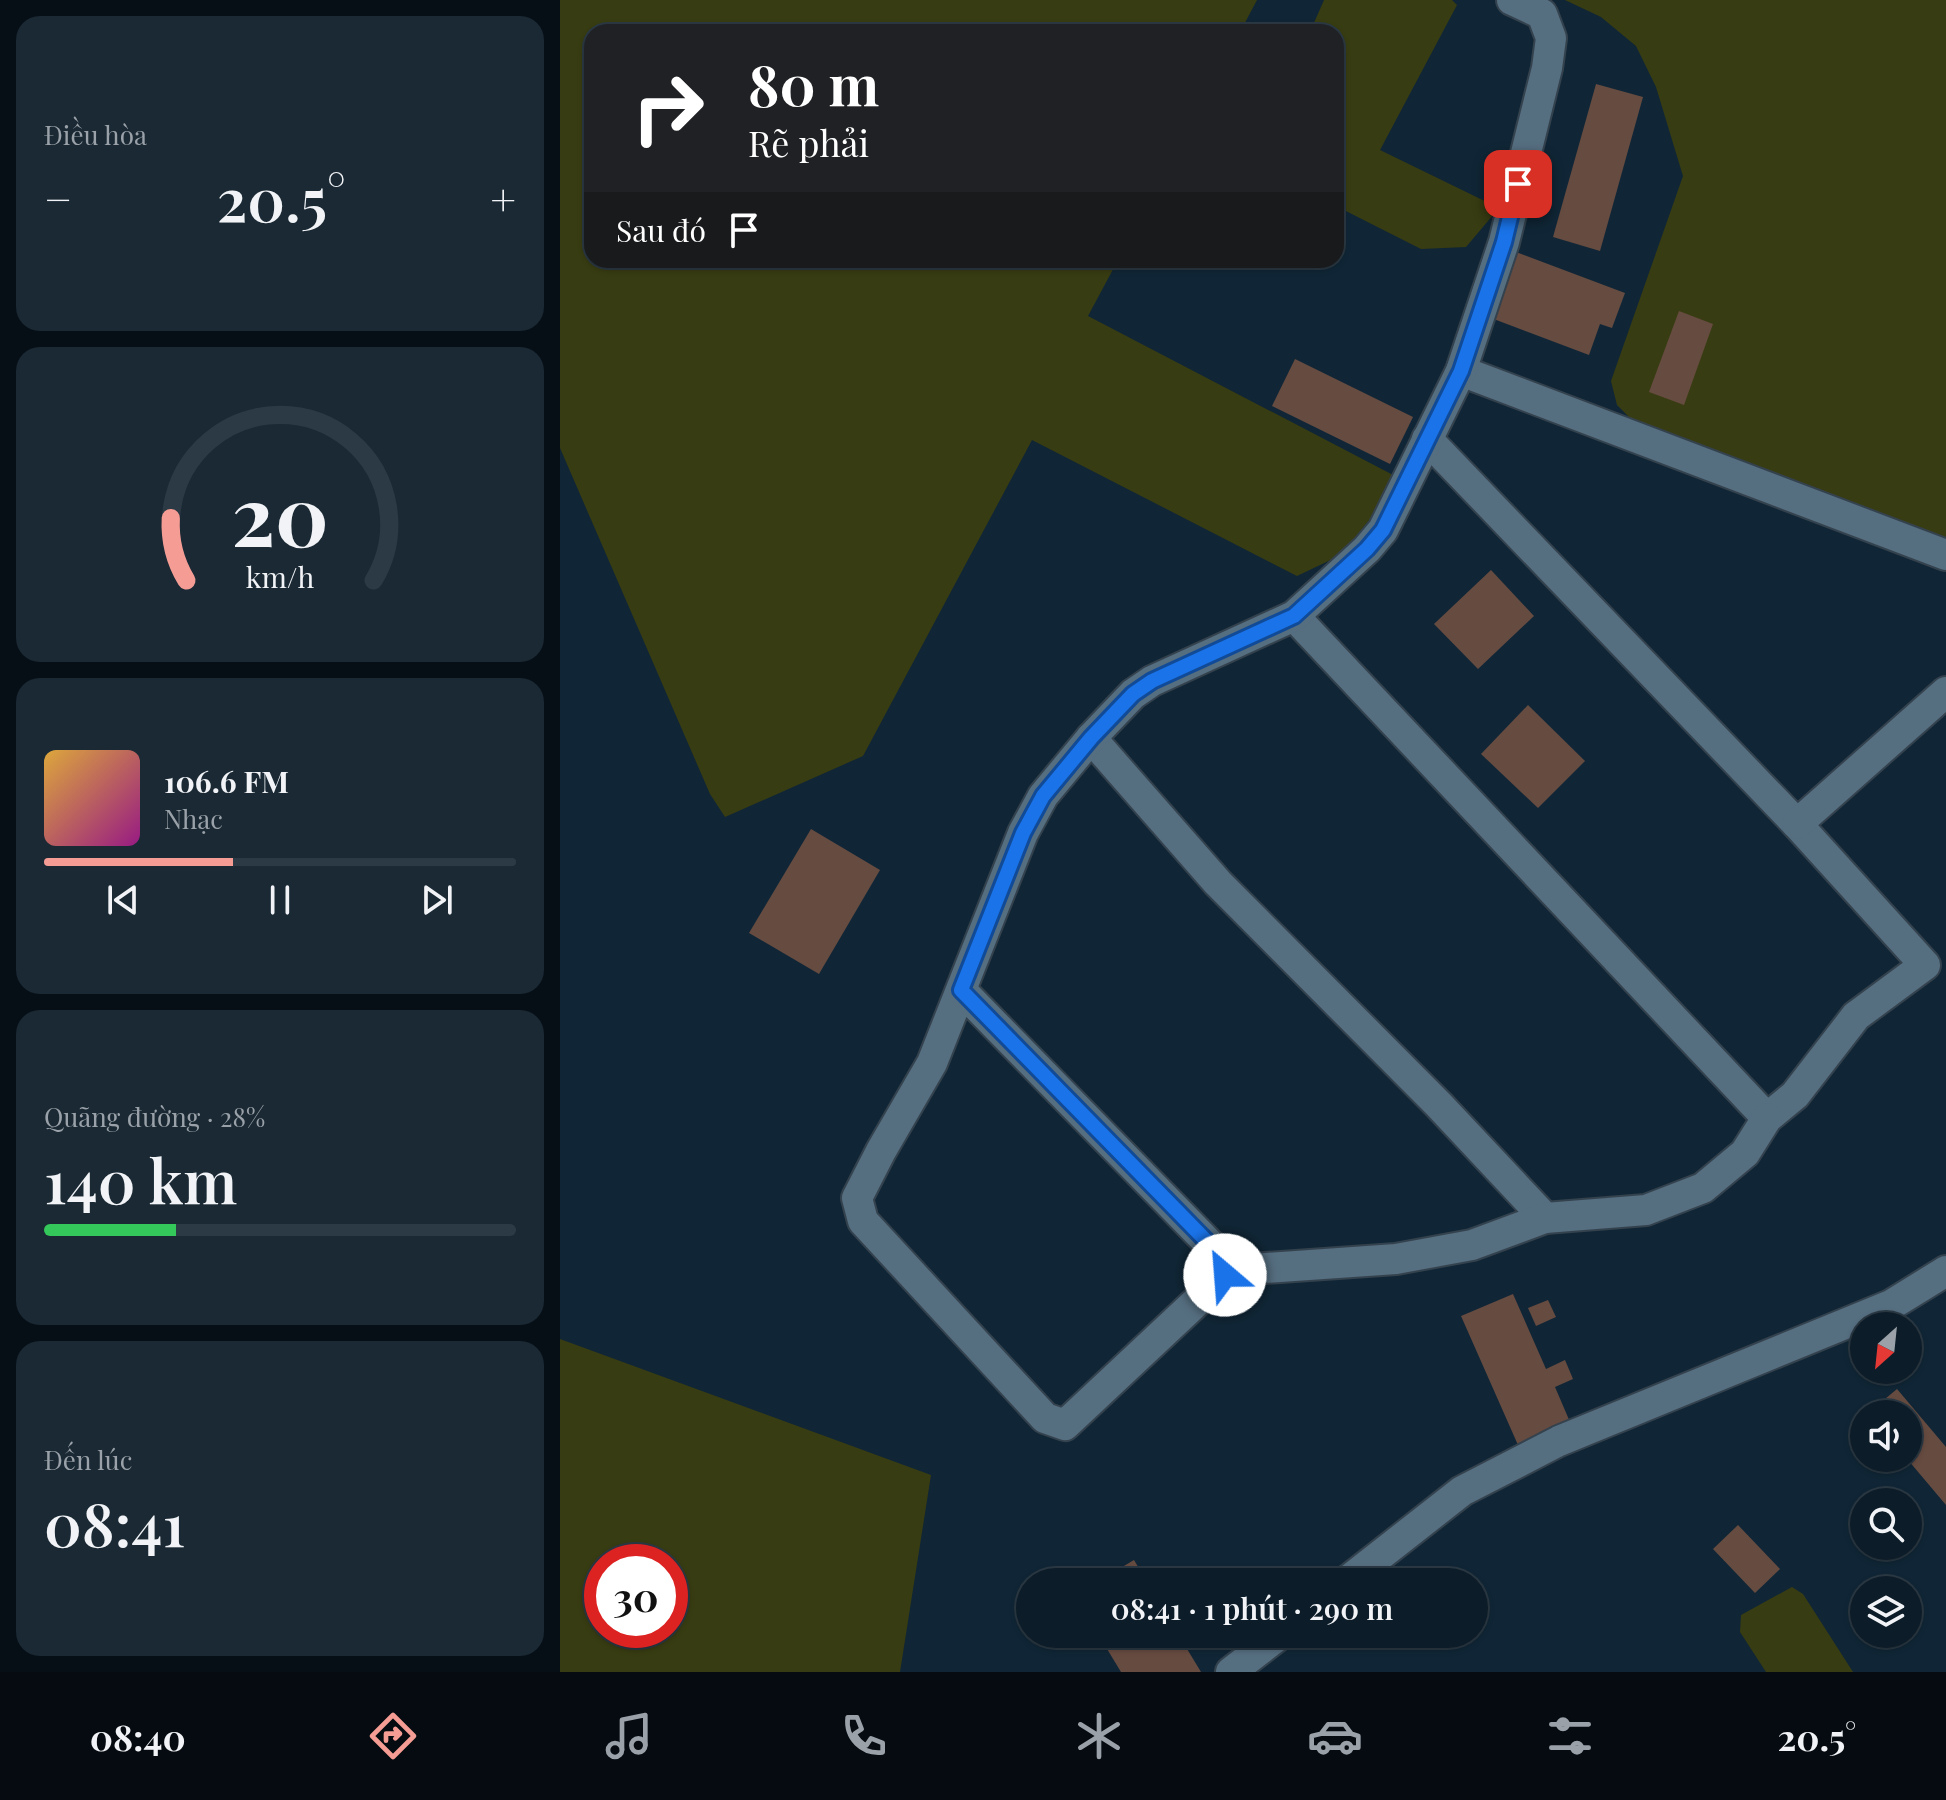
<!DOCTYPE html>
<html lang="vi">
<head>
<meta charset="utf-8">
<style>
  :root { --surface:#0c1c28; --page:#1a2934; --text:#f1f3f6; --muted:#9aa1a8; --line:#2c3a45; --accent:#f59c94 }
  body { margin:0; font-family:"Playfair Display",serif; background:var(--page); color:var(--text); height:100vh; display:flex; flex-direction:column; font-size:30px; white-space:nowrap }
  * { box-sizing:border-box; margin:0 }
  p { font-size:26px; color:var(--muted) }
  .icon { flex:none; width:44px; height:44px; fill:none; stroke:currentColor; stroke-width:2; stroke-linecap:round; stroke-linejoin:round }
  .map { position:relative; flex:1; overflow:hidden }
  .drawer { display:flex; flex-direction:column; gap:16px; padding:16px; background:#070f16; width:560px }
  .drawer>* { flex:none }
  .hud { position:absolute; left:24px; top:24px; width:760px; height:244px; border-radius:24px; box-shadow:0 2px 6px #0004,0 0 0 2px var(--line); background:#202124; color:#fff; overflow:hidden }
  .needle { width:52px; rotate:207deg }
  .buttons { position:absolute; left:1290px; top:1312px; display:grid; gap:16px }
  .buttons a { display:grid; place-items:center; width:72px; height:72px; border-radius:50%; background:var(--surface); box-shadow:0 2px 6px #0004,0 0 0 2px var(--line); font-size:40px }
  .speed { position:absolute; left:24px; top:1544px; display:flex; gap:16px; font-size:40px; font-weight:700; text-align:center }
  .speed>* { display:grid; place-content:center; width:104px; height:104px; border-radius:50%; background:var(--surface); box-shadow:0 2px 6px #0004,0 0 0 2px var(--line); line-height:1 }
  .speed .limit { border:12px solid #d22; background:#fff; color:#111 }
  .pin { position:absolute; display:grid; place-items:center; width:68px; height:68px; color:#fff; margin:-34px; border-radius:16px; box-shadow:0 4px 12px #0006 }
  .me { position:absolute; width:88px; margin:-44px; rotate:333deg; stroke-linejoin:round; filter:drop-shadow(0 0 6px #0008) }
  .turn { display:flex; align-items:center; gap:28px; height:168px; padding:0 32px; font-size:36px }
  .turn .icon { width:104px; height:104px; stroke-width:2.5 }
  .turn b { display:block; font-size:56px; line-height:68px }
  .then { display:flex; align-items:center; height:76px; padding:0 32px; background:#0003; gap:16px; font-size:30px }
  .big { font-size:60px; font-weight:600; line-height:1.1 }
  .drawer .tile { flex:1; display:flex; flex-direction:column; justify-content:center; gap:12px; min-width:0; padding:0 28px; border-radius:24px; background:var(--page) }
  .drawer .dial { align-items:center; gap:0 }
  .dial svg { height:208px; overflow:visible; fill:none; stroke:var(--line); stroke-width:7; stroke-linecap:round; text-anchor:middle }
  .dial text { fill:var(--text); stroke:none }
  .song { display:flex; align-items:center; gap:24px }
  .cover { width:96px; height:96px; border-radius:12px; background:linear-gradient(135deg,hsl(40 70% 55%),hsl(310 70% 35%)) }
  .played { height:8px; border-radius:4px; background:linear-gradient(90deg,var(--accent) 40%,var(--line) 40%) }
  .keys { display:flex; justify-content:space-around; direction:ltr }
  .heat { display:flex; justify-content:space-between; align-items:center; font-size:44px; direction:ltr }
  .charge { height:12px; border-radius:6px; background:linear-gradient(90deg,#34c759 28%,var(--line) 0) }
  .trip { position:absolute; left:456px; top:1568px; width:472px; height:80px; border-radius:40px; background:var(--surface); box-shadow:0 2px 6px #0004,0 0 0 2px var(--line); font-weight:600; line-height:80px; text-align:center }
  .tab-bar { display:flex; height:128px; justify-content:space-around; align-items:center; background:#050b10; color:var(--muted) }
  .tab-bar .icon { width:56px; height:56px }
  .tab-bar .active { color:var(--accent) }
  .tab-bar b { font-size:36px; color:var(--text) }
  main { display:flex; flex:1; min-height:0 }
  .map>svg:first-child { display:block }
  .green { fill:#383c12; fill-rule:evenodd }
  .building { fill:#664b40 }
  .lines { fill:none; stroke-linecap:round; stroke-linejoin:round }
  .minor-casing { stroke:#34424e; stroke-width:34 }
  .minor { stroke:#556e80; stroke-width:30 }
  .route-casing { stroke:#114b97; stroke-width:20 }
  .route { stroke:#1a73e8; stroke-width:14 }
</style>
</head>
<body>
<main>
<section class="drawer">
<div class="tile"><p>Điều hòa</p>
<div class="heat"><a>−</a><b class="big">20.5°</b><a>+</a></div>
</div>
<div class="tile dial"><svg viewBox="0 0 100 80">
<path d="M14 69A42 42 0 1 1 86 69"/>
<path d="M14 69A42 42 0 0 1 8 45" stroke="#f59c94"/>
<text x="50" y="56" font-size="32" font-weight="700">20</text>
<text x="50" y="72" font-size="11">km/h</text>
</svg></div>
<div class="tile">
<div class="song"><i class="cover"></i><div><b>106.6 FM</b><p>Nhạc</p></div></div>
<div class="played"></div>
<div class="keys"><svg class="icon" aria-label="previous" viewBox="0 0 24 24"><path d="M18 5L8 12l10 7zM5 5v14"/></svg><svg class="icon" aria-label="pause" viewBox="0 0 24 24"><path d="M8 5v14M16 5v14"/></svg><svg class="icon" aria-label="next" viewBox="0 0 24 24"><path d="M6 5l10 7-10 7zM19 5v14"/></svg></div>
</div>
<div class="tile"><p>Quãng đường · 28%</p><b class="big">140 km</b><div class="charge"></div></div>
<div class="tile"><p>Đến lúc</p><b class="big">08:41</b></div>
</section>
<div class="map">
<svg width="1386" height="1672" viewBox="0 0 1386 1672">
  <rect width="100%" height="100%" fill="#102636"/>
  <!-- green -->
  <g class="green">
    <polygon points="0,0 697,0 680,32 32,32 32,260 558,260 528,316 835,476 823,503 781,555 737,576 472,440 303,756 165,817 150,794 0,448"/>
    <polygon points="764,0 892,0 897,5 820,150 939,208 906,247 861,249 776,206 776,32 750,32"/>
    <polygon points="1005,0 1386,0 1386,542 1076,424 1057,405 1051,381 1123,176 1096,87 1076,46 1041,17"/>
    <path d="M0,1339L371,1475L340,1672H0ZM110,1562V1630H42V1562Z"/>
    <polygon points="1232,1587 1243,1594 1293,1672 1206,1672 1180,1632 1181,1615"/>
  </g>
  <!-- building -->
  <g class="building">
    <polygon points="1036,84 1083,97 1040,251 993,237"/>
    <polygon points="956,252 1065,293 1052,328 1040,324 1029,355 931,318"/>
    <polygon points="1119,311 1153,324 1124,405 1089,392"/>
    <polygon points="735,359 853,417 830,464 712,406"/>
    <polygon points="931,570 974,616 918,669 874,624"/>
    <polygon points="968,705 1025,761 978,808 921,754"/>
    <polygon points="251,829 320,870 259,974 189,933"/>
    <polygon points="953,1294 986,1369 1005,1360 1013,1379 995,1387 1010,1422 958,1445 901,1316"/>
    <polygon points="988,1300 996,1317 976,1326 968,1308"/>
    <polygon points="1337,1389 1386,1447 1386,1505 1348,1460 1348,1414 1307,1414"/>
    <polygon points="1178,1525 1220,1569 1195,1593 1153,1549"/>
    <polygon points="574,1560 587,1582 537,1582"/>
    <polygon points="538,1634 618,1634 641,1672 561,1672"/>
  </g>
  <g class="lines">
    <defs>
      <g id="minor">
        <polyline points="901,371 1386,555"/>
        <polyline points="734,616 1207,1118 1235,1095 1296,1016 1365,965 1237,824 867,439"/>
        <polyline points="531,738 658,883 879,1105 985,1218"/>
        <polyline points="1237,824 1386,692"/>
        <polyline points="401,990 666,1261 665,1275 505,1425 485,1418 303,1221 297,1198 321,1151 372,1063 463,833 483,796 531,738 573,694 592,681 734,616 807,549 823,530 901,371 944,242 987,68 991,38 982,14 952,0"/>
        <polyline points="665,1275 691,1269 836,1259 912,1245 985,1218 1086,1210 1143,1188 1185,1153 1207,1118"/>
        <polyline points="786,1582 902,1491 999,1441 1331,1305 1386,1271"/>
        <polyline points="671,1672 720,1634"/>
      </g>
    </defs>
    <!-- minor casing -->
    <use href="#minor" class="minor-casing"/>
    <!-- minor -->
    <use href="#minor" class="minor"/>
  </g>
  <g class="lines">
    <defs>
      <polyline id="route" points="665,1275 666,1261 401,990 463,833 483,796 531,738 573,694 592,681 734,616 807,549 823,530 901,371 944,242 958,184"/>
    </defs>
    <!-- route casing -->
    <use href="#route" class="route-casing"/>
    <!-- route -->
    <use href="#route" class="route"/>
  </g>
</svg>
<div class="buttons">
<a><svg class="needle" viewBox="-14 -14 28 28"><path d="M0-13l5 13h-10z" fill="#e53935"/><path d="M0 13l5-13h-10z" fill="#9aa1a8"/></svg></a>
<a><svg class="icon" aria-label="sound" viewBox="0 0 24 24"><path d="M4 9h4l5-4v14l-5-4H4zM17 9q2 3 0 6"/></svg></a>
<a><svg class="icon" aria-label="search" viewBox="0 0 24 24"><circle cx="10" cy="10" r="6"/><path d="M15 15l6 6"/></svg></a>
<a><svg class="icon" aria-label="layers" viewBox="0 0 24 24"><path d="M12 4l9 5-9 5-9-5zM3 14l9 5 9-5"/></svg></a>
</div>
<div class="speed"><div class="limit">30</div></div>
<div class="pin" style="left:958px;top:184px;background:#d93025"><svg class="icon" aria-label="arrive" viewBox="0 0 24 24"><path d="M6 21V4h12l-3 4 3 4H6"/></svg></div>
<svg class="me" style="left:665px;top:1275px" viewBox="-20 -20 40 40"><circle r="19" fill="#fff"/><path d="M0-13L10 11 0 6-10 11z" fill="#1a73e8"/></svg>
<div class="trip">08:41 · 1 phút · 290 m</div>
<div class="hud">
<div class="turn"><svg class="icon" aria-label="right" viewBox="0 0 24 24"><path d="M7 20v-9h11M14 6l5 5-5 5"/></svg><div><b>80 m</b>Rẽ phải</div></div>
<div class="then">Sau đó<svg class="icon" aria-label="arrive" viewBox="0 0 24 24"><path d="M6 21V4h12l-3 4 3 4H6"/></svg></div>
</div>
</div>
</main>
<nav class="tab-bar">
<b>08:40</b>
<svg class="icon active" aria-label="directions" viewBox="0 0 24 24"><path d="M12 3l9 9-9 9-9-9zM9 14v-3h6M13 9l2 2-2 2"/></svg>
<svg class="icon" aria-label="music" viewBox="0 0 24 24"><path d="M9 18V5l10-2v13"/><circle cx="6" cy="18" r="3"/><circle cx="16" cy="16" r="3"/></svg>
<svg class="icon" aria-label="phone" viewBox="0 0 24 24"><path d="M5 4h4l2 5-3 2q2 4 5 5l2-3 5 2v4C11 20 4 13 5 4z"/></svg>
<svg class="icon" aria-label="climate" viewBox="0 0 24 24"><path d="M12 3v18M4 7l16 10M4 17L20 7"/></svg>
<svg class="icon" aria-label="car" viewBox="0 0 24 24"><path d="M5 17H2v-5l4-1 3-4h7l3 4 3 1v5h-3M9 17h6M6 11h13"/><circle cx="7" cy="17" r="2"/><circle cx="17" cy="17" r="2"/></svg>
<svg class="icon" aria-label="filters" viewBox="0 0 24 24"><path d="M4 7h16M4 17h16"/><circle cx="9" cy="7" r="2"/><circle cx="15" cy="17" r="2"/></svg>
<b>20.5°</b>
</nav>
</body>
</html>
